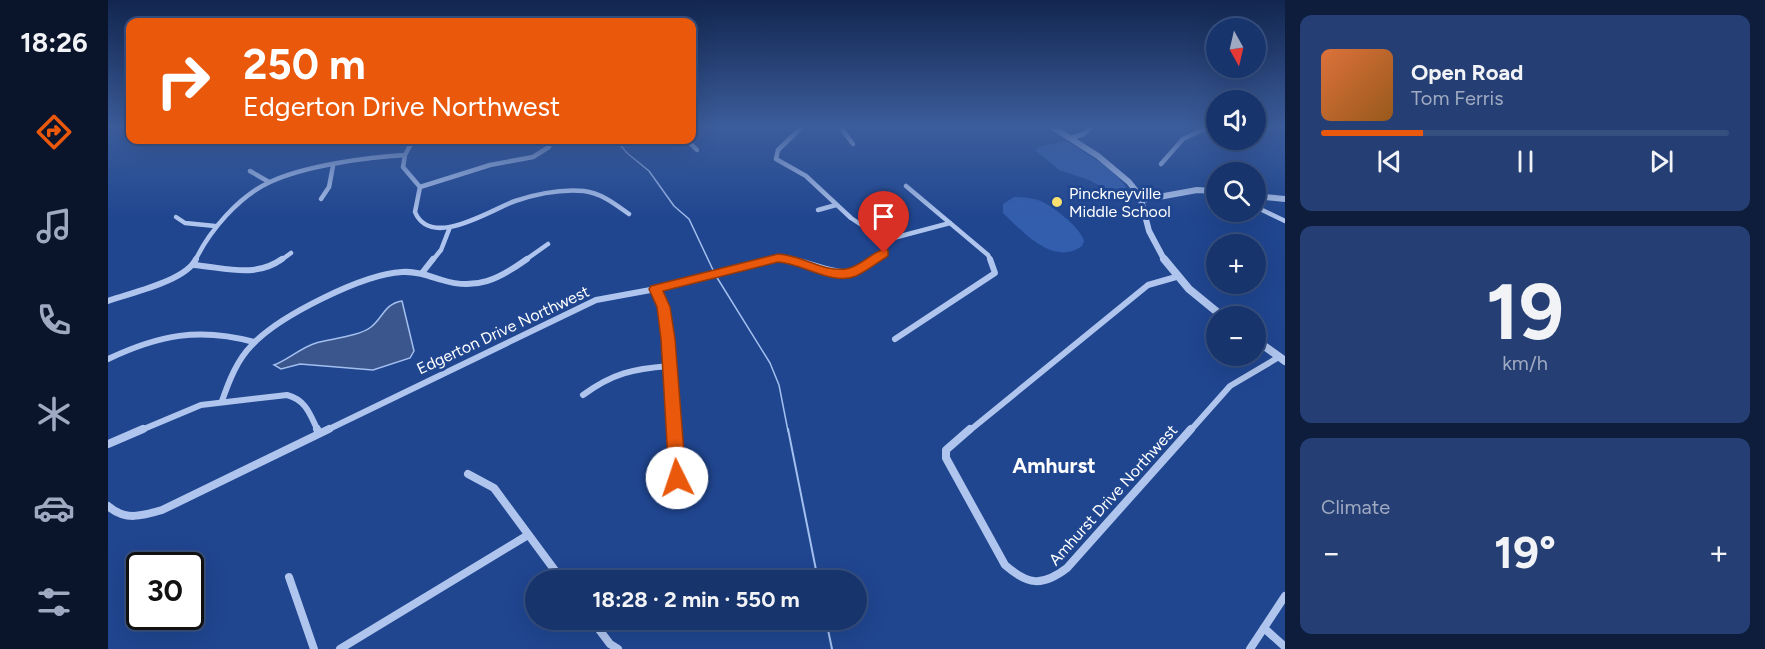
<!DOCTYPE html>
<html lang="en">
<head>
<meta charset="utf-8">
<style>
  :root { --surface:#18346c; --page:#253f74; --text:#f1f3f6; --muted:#9faac2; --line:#364f7f; --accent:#ea580c }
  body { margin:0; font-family:Figtree,sans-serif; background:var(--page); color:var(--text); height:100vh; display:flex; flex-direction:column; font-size:22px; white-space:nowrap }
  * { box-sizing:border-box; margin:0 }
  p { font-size:20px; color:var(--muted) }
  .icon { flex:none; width:33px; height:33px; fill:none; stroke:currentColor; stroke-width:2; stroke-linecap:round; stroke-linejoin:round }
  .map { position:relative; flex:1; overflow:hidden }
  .side { display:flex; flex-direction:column; gap:15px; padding:15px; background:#0d1d3b; width:480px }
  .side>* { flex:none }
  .guide { position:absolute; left:18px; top:18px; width:570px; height:126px; border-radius:12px; box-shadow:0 6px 24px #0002,0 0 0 2px var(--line); background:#ea580c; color:#fff; overflow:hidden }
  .needle { width:39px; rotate:172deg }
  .controls { position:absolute; left:1098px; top:18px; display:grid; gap:12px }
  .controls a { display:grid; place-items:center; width:60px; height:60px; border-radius:50%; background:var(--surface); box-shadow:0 6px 24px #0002,0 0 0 2px var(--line); font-size:30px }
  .speed { position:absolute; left:18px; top:552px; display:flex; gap:12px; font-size:30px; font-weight:700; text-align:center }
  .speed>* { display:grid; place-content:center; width:78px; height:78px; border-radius:50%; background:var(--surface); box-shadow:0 6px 24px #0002,0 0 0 2px var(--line); line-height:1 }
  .speed .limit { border:3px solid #111; border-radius:9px; background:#fff; color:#111 }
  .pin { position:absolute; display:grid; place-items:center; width:51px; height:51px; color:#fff; margin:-62px -26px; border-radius:50% 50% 50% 0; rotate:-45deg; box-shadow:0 0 6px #0007 }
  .pin .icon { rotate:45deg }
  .me { position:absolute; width:66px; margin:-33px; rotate:356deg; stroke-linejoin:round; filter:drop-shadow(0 0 4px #0008) }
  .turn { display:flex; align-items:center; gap:21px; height:126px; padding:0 18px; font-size:27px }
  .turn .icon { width:78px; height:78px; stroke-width:2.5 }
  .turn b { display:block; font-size:42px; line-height:51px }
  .big { font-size:45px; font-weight:700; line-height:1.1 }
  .side .widget { flex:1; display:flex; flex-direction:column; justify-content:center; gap:9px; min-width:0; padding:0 21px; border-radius:12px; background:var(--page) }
  .side .dial { align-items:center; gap:0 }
  .dial b { font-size:78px; line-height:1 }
  .song { display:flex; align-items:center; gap:18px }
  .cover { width:72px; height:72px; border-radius:9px; background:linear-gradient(135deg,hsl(20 70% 55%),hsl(30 70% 35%)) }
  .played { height:6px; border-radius:3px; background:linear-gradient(90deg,var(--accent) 25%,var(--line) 25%) }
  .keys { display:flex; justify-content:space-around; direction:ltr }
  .heat { display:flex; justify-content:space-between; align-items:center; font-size:33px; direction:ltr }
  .trip { position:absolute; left:417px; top:570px; width:342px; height:60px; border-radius:30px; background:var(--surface); box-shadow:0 6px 24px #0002,0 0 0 2px var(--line); font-weight:700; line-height:60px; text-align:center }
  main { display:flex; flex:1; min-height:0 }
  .tab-bar { display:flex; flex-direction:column; width:108px; justify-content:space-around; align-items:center; background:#0a152b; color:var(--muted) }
  .tab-bar .icon { width:42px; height:42px }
  .tab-bar .on { color:var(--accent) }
  .tab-bar b { font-size:27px; color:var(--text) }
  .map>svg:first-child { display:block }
  .green { fill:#335ead }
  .water { fill:#3b568c; stroke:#a3bfee; stroke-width:1.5 }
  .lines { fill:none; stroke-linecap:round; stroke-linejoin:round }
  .stream-far1 { stroke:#a3bfee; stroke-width:1.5 }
  .stream { stroke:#a3bfee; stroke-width:2 }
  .minor-far2 { stroke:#b0c5ed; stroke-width:4.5 }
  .minor-far1 { stroke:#b0c5ed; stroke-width:6 }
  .minor { stroke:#b0c5ed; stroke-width:8 }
  .tertiary-far1 { stroke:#b0c5ed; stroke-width:6 }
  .tertiary { stroke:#b0c5ed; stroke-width:8 }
  .route { fill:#ea580c; stroke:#983908; stroke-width:1.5 }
  .poi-dot { fill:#fae070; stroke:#204690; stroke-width:2 }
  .labels { text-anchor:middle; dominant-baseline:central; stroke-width:6; stroke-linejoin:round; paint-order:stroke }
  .poi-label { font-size:16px; fill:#fff; stroke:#204690; text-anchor:start }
  .street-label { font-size:16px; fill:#fff; stroke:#204690 }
  .near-neighbourhood-label { font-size:21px; font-weight:bold; fill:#fff; stroke:#204690 }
</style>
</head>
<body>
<main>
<nav class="tab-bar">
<b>18:26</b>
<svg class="icon on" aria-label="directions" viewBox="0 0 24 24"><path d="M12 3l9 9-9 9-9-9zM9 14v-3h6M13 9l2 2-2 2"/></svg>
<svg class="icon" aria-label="music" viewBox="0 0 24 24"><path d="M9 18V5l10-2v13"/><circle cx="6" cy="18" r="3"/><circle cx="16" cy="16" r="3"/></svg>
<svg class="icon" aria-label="phone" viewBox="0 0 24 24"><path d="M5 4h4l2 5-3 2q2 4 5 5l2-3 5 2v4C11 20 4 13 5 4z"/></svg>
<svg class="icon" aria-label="climate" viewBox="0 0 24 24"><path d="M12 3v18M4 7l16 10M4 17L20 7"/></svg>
<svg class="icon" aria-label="car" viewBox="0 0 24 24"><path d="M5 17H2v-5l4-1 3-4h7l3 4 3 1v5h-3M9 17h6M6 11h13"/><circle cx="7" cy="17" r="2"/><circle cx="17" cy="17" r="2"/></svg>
<svg class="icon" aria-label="filters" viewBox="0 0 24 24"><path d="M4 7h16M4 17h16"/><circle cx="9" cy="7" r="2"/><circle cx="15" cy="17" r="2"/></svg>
</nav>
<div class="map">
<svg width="1177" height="649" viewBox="0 0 1177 649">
  <rect width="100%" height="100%" fill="#204690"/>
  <!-- green -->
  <g class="green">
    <path d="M958,141C980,155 1012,170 1022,195L1005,193L981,180L951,170L927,150L930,147Z"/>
    <path d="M906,197C914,197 922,198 930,200C943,204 973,228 976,241L974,246C945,267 914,231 895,213V204Z"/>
  </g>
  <!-- water -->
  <path class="water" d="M294,301L306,351L302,358L265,370L192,364L173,369L166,365C180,360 192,348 208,343C222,339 252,336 263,327C275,318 276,304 294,301Z"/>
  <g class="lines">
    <!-- stream-far1 -->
    <g class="stream-far1">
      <polyline points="508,140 519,153 541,171 566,206 581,219 606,272"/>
      <polyline points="608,276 662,363 671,385 680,431"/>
    </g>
    <!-- stream -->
    <g class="stream">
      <polyline points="680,429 710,580"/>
      <polyline points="718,620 724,649"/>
    </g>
    <!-- minor-far2 -->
    <g class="minor-far2">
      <polyline points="693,128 670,150 668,159 698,176 743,218 773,238 776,253 767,261"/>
      <polyline points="733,128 745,144"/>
      <polyline points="963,138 976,134 982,128"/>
      <path d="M305,140L297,155L295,167L312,187L307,212C323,250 384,209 407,201C428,194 454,189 476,191C493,193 507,204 521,214"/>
      <polyline points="579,140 589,150"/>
      <polyline points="1053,164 1075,139 1098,128"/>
      <polyline points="142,171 161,182"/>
      <polyline points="798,186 880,255 883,261"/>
      <polyline points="312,187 382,165 425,157 441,147 442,140"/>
      <polyline points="213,199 221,187 225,166"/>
      <polyline points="1148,207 1177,221"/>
      <polyline points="710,210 728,205"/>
      <polyline points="68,217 77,223 107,226"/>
      <polyline points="774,241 842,223"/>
      <path d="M87,261C101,231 131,196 162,182C196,166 259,157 297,155"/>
      <polyline points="172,261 183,253"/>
      <polyline points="324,261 333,250 342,227"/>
      <polyline points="416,261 440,244"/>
      <polyline points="659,261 670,258 689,261"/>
    </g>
    <!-- minor-far1 -->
    <g class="minor-far1">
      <path d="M681,259C715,264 737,286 769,259"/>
      <path d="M85,265C116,267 146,279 174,259"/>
      <polyline points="314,273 325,259"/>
      <polyline points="548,289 556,307 566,431"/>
      <path d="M0,301C22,293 78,281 88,259"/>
      <polyline points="787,339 887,273 882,259"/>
      <path d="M0,359C51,335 91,327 146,342"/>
      <path d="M475,395C505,373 525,369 561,366"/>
      <path d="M114,401C121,381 129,360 144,345C171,316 255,274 294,272C308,271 321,276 334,280C368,291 391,279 419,259"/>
      <path d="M31,431L93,405L179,395C198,400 202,414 210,431"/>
      <polyline points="217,431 488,300 548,289 665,259"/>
      <polyline points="861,431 1040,285 1068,277"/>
      <polyline points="1082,431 1122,386 1171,357"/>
    </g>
    <!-- minor -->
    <g class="minor">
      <polyline points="209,429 211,433"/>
      <path d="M862,429L838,450V458L897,565C920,585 934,587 959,568L1083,429"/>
      <polyline points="0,444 35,429"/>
      <polyline points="360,474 386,488 454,580"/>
      <polyline points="562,492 569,478 566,429"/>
      <path d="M0,506C17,521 34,516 54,510L221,429"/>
      <polyline points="181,577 206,649"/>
      <polyline points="484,620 502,644 510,649"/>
      <polyline points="1156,628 1177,647"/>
      <polyline points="232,649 420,535"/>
      <polyline points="1142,649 1177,596"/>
    </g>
    <!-- tertiary-far1 -->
    <g class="tertiary-far1">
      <polyline points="946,128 990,156 1021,182 1032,196 1041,231 1057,261"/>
      <polyline points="1148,196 1177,199"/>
      <polyline points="1034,200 1089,190 1108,191"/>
    </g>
    <!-- tertiary -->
    <g class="tertiary">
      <polyline points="1056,259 1081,289 1114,316"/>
      <polyline points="1148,340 1177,361"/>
    </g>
  </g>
  <!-- sky -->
  <linearGradient id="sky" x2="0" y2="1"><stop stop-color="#12264f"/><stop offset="0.58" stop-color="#3c5d9c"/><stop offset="1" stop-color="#3c5d9c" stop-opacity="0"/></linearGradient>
  <rect width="1177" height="219" fill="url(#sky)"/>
  <!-- route -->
  <path class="route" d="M776,249L780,250V256C770,262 759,271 748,276C724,286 694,263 670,262L555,291L562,307L567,339L578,478L575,483L569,485L563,483L561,478L553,339L549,307L541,289L543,286L670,254C694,255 714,272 738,269C752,267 763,253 776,249Z"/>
  <!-- markers -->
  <circle class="poi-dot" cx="949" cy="202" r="6"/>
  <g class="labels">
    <!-- poi labels -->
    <g class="poi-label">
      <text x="961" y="193">Pinckneyville<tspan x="961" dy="18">Middle School</tspan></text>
    </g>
    <!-- street labels -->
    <g class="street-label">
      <text transform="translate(395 330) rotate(-25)">Edgerton Drive Northwest</text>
      <text transform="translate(1005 495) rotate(-48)">Amhurst Drive Northwest</text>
    </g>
    <!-- near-neighbourhood labels -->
    <g class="near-neighbourhood-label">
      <text x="946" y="465">Amhurst</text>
    </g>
  </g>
</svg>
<div class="controls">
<a><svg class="needle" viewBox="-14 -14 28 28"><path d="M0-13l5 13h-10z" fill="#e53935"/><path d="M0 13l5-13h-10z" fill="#9faac2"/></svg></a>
<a><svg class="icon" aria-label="sound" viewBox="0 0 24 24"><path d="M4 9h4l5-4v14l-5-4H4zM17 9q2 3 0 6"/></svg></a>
<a><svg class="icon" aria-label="search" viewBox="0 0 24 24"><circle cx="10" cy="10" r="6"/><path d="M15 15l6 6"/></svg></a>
<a>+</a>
<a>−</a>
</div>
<div class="speed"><div class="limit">30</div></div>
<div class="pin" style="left:776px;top:253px;background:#d93025"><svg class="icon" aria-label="arrive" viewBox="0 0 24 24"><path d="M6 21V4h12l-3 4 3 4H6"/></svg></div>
<svg class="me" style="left:569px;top:478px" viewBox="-20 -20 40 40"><circle r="19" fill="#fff"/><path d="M0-13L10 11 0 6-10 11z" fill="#ea580c"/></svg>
<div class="trip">18:28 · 2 min · 550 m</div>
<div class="guide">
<div class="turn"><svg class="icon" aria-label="right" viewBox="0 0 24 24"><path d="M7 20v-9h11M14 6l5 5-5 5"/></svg><div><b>250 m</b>Edgerton Drive Northwest</div></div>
</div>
</div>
<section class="side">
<div class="widget">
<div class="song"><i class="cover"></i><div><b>Open Road</b><p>Tom Ferris</p></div></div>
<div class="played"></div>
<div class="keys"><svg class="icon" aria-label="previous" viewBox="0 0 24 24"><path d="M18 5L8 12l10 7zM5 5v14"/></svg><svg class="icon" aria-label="pause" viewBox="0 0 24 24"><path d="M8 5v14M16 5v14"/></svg><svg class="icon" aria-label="next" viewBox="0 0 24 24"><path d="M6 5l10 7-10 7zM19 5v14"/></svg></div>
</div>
<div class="widget dial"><b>19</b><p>km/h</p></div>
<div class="widget"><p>Climate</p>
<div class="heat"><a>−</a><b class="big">19°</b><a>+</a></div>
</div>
</section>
</main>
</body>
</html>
